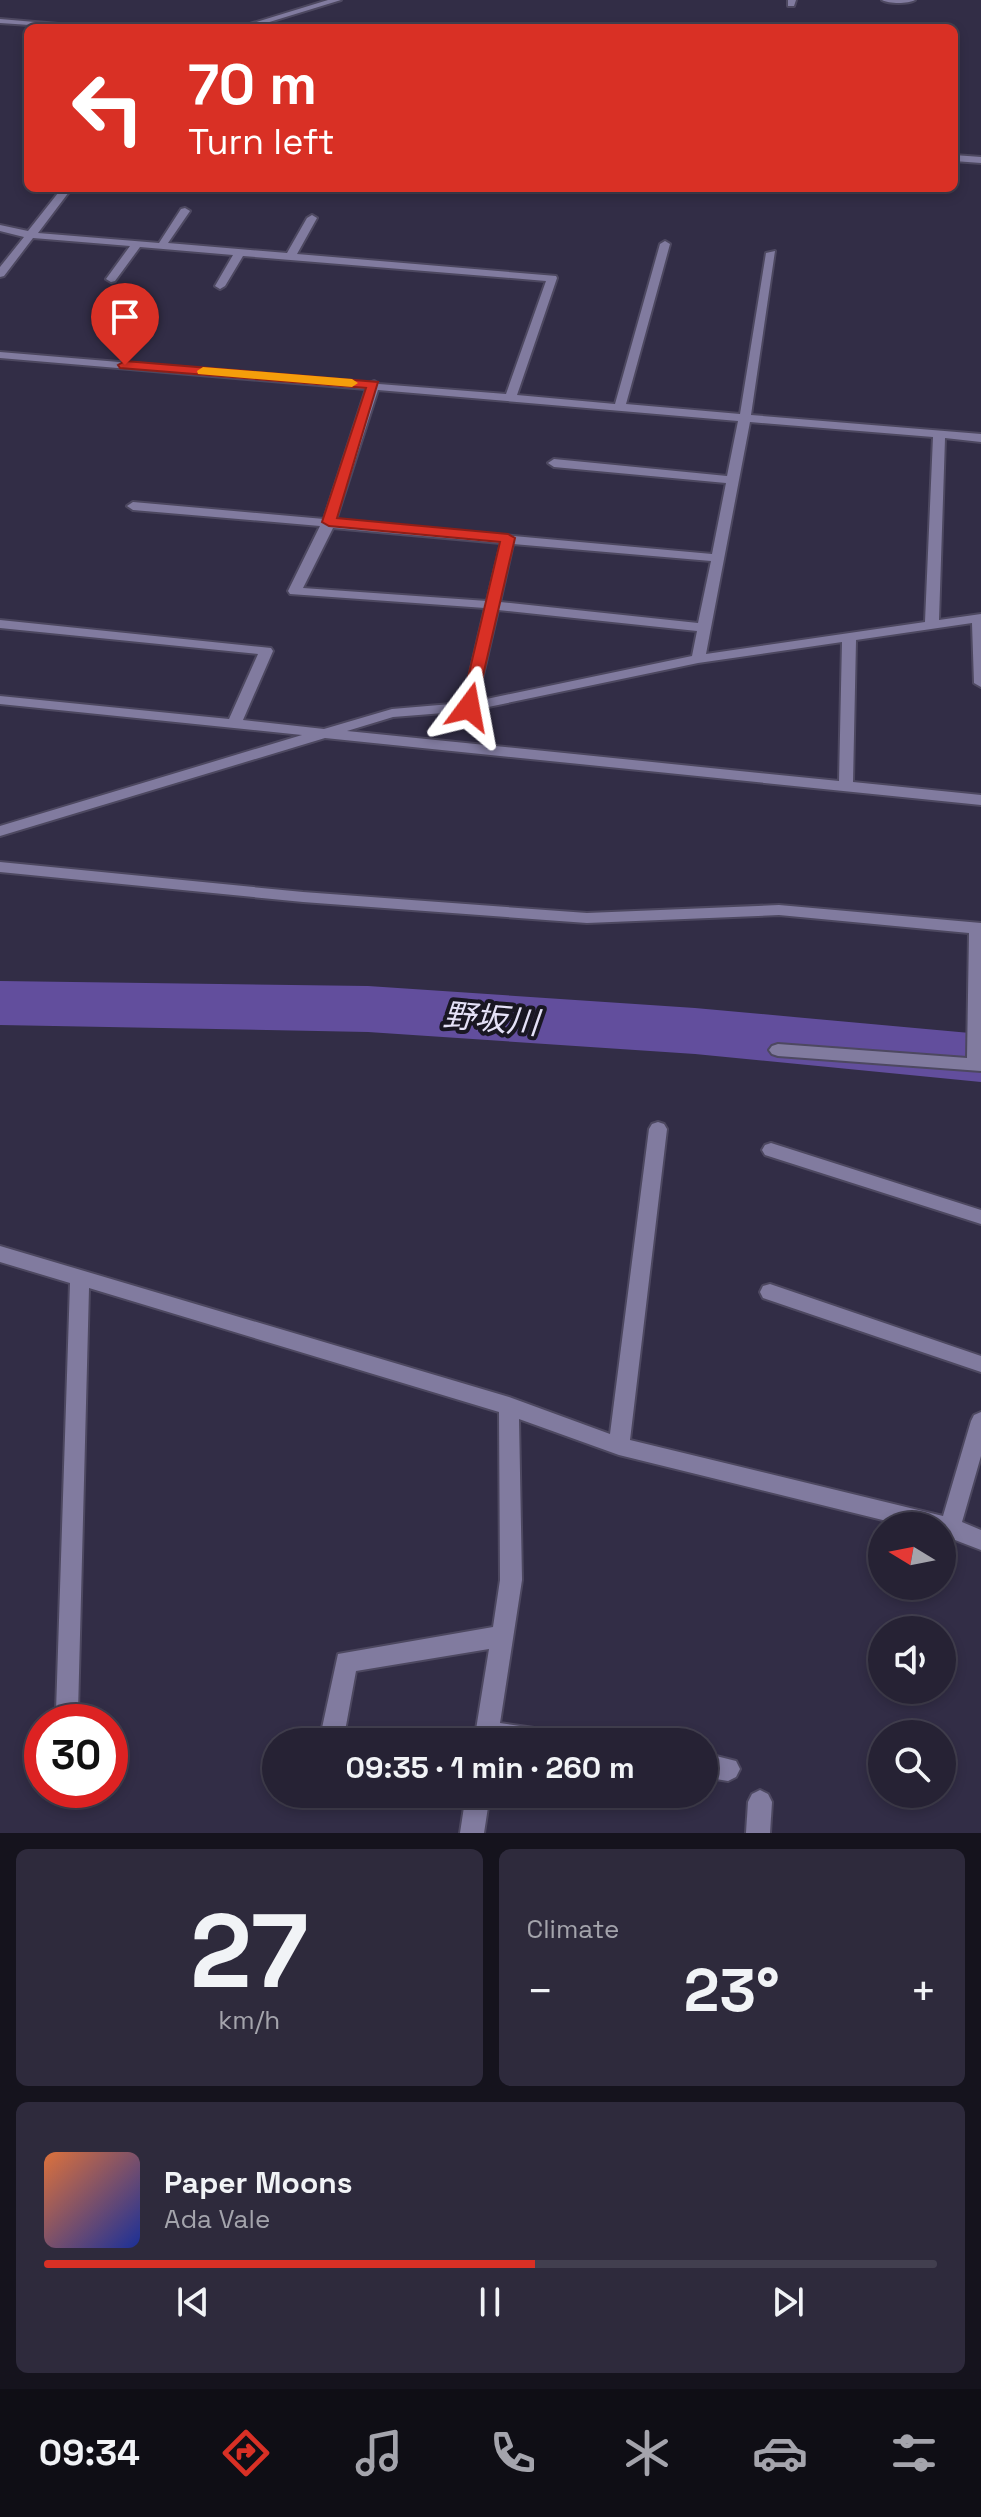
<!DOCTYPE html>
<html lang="en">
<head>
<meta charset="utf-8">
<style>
  :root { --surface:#262234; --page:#2e2a3c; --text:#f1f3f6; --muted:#a4a4ac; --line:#423f4f; --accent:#d93025 }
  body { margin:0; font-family:"Space Grotesk","Noto Sans JP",sans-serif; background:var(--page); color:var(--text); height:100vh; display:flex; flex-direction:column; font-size:30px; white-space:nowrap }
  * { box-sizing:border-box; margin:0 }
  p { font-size:26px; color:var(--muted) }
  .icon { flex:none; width:44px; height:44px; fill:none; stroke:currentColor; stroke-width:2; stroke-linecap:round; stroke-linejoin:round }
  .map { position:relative; height:1833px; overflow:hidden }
  .side { display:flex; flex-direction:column; gap:16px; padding:16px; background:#15131d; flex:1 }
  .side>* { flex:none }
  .guide { position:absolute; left:24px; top:24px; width:934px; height:168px; border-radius:12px; box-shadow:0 4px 12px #0003,0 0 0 2px var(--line); background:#d93025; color:#fff; overflow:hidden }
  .needle { width:52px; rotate:280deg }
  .tools { position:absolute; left:868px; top:1512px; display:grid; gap:16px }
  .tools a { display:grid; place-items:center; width:88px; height:88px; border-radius:50%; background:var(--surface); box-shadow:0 4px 12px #0003,0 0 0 2px var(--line); font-size:40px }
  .speed { position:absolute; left:24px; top:1704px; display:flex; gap:16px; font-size:40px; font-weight:700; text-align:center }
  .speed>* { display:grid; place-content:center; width:104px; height:104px; border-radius:50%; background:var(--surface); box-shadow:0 4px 12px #0003,0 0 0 2px var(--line); line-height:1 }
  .speed .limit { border:12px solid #d22; background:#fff; color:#111 }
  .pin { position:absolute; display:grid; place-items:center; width:68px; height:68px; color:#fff; margin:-82px -34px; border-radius:50% 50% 50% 0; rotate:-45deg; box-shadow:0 0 8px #0007 }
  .pin .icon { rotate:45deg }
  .me { position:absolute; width:88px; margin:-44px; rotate:13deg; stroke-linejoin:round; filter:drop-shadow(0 0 6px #0008) }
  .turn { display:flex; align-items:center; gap:28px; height:168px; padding:0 32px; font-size:36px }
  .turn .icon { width:104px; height:104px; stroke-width:2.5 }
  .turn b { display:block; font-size:56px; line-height:68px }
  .big { font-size:60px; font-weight:700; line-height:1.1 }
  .side .tile { flex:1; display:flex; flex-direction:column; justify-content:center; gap:12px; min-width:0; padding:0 28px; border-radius:12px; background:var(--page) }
  .side .dial { align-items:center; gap:0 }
  .dial b { font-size:104px; line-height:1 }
  .song { display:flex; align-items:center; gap:24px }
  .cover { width:96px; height:96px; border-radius:12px; background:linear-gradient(135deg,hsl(20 70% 55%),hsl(230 70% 35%)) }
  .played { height:8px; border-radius:4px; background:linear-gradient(90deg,var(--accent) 55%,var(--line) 55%) }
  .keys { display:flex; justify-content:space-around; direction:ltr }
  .heat { display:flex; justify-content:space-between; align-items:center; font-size:44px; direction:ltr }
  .side .tiles { flex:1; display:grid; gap:16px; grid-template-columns:1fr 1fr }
  .tile:last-child { grid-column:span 2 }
  .trip { position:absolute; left:262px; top:1728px; width:456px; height:80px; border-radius:40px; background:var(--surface); box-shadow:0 4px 12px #0003,0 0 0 2px var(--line); font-weight:700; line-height:80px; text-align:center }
  .tab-bar { display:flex; height:128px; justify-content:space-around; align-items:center; background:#0f0e15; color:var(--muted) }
  .tab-bar .icon { width:56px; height:56px }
  .tab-bar .active { color:var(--accent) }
  .tab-bar b { font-size:36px; color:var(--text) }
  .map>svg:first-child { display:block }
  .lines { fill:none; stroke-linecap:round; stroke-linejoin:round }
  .river { fill:#624e9d; fill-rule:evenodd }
  .minor-casing { stroke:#4d4860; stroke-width:4 }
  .minor { fill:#817b9f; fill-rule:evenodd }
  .route { fill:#d93025; stroke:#8d1f18; stroke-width:2 }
  .slow { fill:#f59e0b }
  .labels { text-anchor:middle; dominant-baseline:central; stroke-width:8; stroke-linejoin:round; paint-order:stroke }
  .water-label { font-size:32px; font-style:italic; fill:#e4e1f7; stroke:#191723 }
</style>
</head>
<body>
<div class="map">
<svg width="981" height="1833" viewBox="0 0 981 1833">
  <rect width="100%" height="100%" fill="#322d46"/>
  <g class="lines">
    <!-- river -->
    <polygon class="river" points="0,981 368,986 695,1008 981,1034 981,1082 695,1054 368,1032 0,1025"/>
    <defs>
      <g id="minor">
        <polygon points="328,0 341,0 250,28 237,28"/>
        <polygon points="788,0 796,0 794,6 788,6"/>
        <path d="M882,0H915C908,4 889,4 882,0Z"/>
        <polygon points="0,19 70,25 74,28 0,23"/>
        <polygon points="954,155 981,157 981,163 954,161"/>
        <path d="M62,188H72L38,233L159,243L181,209L185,208L190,211L168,243L287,253L307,218L312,215L317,218L297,254L556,276L557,278L517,395L615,404L660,244L665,241L670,244L626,404L740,414L766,253L775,251L751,415L981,434V442L945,438L939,620L981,614V687L974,683L972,623L856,640L853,782L981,795V805L325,738L0,836V826L302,735L0,704V696L229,719L258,654L0,628V620L271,648L273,651L243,720L324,729L392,709L463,703L485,608L290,594L288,591L320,526L133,510L127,506L133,502L324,519L366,389L0,358V352L369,383L374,381L379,384L506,394L546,281L243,256L225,286L220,289L215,286L233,255L140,247L115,281L111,282L106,279L130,246L33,238L4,276L0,277V267L24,237L0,231V225L28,231ZM378,390L738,421L727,476L554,459L548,463L554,467L726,483L712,554L336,520ZM750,422L933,437L925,622L706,654ZM333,528L501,543L487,601L303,588ZM513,544L711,561L698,623L500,602ZM498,610L697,631L692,656L477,701ZM842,642L839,781L347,731L393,717L469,711L698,663Z"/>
        <polygon points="0,862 303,892 587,913 779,905 981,923 981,1071 778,1056 772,1054 769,1050 772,1046 778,1044 967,1058 969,933 779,915 587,923 303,902 0,872"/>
        <polygon points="658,1122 664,1124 667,1129 630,1440 943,1516 971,1421 974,1415 981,1412 981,1456 962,1522 981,1530 981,1550 942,1535 942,1526 907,1526 619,1455 519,1419 522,1580 500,1723 555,1731 563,1734 567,1742 474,1742 489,1649 356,1671 343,1742 319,1742 338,1654 493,1627 500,1580 499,1412 89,1288 78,1712 75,1720 70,1722 59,1720 56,1712 70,1283 0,1262 0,1246 509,1397 610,1434 649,1129 652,1124"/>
        <polygon points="771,1143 981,1210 981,1224 765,1155 762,1150 765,1145"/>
        <polygon points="770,1284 981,1356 981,1372 763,1298 760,1292 763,1286"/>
        <polygon points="704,1753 736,1761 740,1769 736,1777 728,1781 704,1777"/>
        <polygon points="760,1790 768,1794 772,1802 770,1833 746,1833 748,1802 752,1794"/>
        <polygon points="466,1794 490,1794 484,1833 460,1833"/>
      </g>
    </defs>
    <!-- minor casing -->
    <use href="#minor" class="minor-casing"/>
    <!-- minor -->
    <use href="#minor" class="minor"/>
  </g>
  <!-- route -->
  <polygon class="route" points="125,361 378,382 337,518 508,534 515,538 475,710 461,707 500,542 329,526 322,522 366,388 120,368 118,365"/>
  <!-- slow -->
  <polygon class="slow" points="203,367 352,379 358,383 352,387 198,374 197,371"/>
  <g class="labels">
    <!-- water labels -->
    <g class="water-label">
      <text transform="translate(491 1019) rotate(5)">野坂川</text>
    </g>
  </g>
</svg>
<div class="tools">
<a><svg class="needle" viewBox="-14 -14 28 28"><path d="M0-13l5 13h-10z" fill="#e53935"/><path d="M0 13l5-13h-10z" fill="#a4a4ac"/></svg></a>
<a><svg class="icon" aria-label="sound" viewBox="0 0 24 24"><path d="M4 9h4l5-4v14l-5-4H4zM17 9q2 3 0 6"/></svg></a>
<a><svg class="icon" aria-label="search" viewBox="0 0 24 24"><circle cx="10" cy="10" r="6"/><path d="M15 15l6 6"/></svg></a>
</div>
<div class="speed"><div class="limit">30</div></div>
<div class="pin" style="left:125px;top:365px;background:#d93025"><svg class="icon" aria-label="arrive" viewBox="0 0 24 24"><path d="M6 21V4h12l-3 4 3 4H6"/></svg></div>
<svg class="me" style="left:469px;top:707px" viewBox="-20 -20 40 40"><path d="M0-17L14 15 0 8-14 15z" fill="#d93025" stroke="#fff" stroke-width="4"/></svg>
<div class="trip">09:35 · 1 min · 260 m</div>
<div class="guide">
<div class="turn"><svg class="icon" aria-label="left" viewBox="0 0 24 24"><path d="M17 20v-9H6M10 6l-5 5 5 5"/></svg><div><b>70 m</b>Turn left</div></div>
</div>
</div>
<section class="side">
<div class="tiles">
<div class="tile dial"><b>27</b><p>km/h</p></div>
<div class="tile"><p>Climate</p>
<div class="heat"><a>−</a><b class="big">23°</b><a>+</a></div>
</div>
<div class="tile">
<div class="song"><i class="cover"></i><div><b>Paper Moons</b><p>Ada Vale</p></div></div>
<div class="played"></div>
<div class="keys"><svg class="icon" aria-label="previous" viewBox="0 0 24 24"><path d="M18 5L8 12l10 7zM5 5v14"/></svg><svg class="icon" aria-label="pause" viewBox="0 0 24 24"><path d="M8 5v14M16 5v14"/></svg><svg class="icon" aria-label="next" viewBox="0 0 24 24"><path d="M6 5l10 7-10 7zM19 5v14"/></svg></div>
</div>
</div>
</section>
<nav class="tab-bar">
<b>09:34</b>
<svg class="icon active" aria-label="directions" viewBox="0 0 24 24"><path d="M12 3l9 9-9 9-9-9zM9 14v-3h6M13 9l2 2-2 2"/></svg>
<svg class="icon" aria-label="music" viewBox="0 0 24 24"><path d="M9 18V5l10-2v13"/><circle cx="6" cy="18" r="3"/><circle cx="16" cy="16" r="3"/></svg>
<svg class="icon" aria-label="phone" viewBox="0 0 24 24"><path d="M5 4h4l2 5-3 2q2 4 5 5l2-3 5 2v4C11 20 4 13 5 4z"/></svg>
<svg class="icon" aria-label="climate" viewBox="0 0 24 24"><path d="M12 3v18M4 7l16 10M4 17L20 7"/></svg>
<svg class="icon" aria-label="car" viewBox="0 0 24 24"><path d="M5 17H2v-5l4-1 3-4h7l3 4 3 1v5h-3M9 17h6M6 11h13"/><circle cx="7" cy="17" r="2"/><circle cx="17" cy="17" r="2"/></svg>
<svg class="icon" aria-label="filters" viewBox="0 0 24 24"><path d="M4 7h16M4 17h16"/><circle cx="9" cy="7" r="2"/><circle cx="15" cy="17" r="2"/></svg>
</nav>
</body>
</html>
